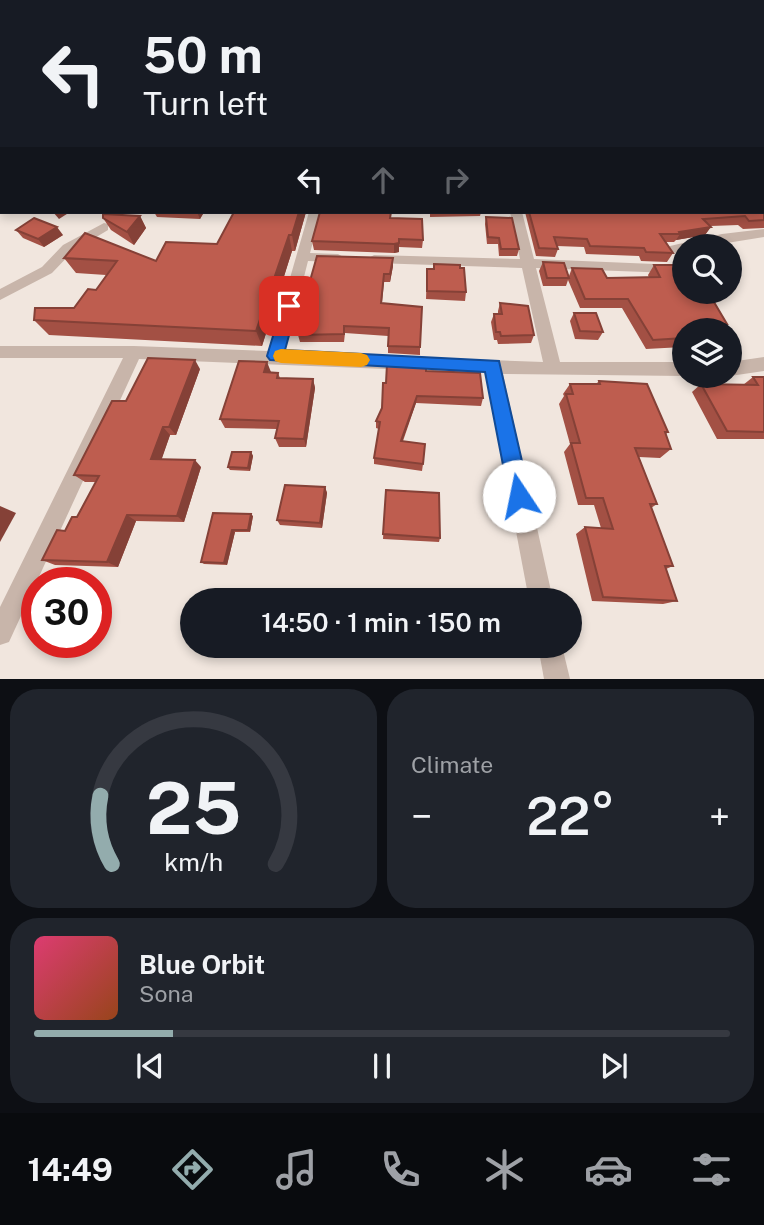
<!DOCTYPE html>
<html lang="en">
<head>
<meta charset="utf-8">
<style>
  :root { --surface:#171b24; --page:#20242c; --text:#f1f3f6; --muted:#9ea1a6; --line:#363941; --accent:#93acad }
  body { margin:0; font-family:"Public Sans",sans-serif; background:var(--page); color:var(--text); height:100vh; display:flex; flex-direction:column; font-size:26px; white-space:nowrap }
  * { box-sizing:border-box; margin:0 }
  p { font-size:23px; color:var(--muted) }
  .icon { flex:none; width:38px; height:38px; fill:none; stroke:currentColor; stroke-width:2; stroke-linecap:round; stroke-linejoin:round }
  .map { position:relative; height:679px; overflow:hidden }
  .side { display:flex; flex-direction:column; gap:10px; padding:10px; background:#0d0f14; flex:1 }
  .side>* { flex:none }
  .banner { position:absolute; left:0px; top:0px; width:765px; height:214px; box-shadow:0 4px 10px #0003; background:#171b24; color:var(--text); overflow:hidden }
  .tools { position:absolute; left:672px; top:234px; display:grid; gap:14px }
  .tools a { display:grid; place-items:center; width:70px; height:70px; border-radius:50%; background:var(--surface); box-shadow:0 4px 10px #0003; font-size:35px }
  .speed { position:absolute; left:21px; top:567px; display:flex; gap:14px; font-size:35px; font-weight:700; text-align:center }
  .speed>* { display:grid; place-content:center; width:91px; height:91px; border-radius:50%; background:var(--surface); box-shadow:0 4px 10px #0003; line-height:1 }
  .speed .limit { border:10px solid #d22; background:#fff; color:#111 }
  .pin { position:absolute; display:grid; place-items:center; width:60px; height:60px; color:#fff; margin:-30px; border-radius:14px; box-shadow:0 4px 10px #0006 }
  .me { position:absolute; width:77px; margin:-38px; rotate:349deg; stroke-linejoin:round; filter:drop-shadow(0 0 5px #0008) }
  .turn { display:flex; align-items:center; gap:24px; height:147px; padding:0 28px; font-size:32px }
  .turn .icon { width:91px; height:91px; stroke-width:2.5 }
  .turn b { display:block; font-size:49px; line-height:60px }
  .lanes { display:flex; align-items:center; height:66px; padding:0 28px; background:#0003; justify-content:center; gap:35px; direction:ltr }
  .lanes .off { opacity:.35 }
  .big { font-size:52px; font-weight:600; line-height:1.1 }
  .side .widget { flex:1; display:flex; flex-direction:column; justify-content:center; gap:10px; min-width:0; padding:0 24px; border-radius:28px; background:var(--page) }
  .side .dial { align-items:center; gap:0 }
  .dial svg { height:182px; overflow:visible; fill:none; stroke:var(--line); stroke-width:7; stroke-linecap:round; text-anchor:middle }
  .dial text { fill:var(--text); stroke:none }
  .song { display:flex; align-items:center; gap:21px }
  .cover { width:84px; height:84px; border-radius:10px; background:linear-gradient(135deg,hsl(340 70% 55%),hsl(20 70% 35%)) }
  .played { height:7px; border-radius:4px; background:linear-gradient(90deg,var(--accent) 20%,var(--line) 20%) }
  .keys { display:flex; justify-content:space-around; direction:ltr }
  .heat { display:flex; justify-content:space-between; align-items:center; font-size:38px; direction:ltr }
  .side .tiles { flex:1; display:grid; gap:10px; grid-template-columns:1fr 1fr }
  .widget:last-child { grid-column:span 2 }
  .trip { position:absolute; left:180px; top:588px; width:402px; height:70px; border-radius:35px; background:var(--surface); box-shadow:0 4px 10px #0003; font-weight:600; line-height:70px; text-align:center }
  .tab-bar { display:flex; height:112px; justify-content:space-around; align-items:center; background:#090b0e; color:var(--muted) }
  .tab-bar .icon { width:49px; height:49px }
  .tab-bar .active { color:var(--accent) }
  .tab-bar b { font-size:32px; color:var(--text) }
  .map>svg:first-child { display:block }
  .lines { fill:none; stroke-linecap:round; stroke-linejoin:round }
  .minor { fill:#c8b5aa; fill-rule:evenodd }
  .wall { fill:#a35044 }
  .shaded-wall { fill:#854137 }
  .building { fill:#be5d4f; stroke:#854137; stroke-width:2 }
  .route { fill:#1a73e8; stroke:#114b97; stroke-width:2 }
  .slow { fill:#f59e0b }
</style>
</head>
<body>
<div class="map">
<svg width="764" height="679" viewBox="0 0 764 679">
  <rect width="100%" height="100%" fill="#f1e6de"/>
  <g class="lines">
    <!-- minor -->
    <g class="minor">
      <polygon points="0,206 2,212 6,212 0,214"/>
      <polygon points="309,212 321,212 310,253 338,254 345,258 338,262 308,261 285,352 543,362 522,268 374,263 367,259 374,255 520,259 510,212 522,212 534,259 678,265 680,268 678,271 673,273 536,268 560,362 684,362 684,376 503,374 553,600 529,600 486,373 139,359 9,642 0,645 0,607 123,358 0,358 0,346 134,346 269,351"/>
      <polygon points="104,223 108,224 108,230 73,251 52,273 0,300 0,289 42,267 63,245"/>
      <polygon points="764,229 764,237 702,247 684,247 684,251 675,253 669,249 670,246 722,234"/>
      <polygon points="764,357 764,371 730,376 730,362"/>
      <polygon points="538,646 562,646 570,679 544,679"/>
    </g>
  </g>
  <!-- wall -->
  <g class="wall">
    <polygon points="764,204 764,228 743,229 738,225 711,226 705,235 676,240 674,242 666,242 673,253 667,262 641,261 639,256 586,254 584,247 557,246 558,249 555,257 536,256 525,212 690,212 692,213"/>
    <polygon points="154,212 204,212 200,219 157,217"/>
    <polygon points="306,212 295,251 292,251 262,346 49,335 34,320 74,308 96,290 106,275 76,273 64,258 156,261 217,244"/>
    <polygon points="430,212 481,212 480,216 430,217"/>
    <polygon points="140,216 146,228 134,245 111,230 103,218"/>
    <polygon points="486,217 519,249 517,256 499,256 498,244 487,244 485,224"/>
    <polygon points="391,218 423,240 422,248 399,247 399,252 394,253 314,250 312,241"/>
    <polygon points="16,230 63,235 44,247 23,238"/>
    <polygon points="543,262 569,276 572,268 607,278 649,278 648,275 654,265 684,292 727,324 722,329 684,331 684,350 683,347 646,349 622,308 580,308 568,280 566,286 543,286 539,271"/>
    <polygon points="434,264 460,268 466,292 465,301 426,299 427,269 433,269"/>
    <polygon points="393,266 390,282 384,282 382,303 420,347 420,355 388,353 388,336 345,333 344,342 300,342 298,335 301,313 300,313 298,305 308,288"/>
    <polygon points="500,303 534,335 531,343 498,344 497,340 494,340 491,322 494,314 498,314 498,311"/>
    <polygon points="574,313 603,332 598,340 575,339 570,321"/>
    <polygon points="200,369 176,435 170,435 161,460 201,467 184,522 136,521 118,567 55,565 42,560 65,531 77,517 96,482 85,482 74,475 126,401"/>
    <polygon points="426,371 483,398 481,406 416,403 403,441 423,464 422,471 374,464 374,458 379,429 376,428 376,421 382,408 386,383"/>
    <polygon points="271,373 278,373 280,378 313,379 315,388 306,447 279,447 275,438 277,429 225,428 220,419"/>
    <polygon points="753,377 764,377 764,439 717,439 692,392 701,384 743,385"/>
    <polygon points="599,381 668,432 666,434 671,449 660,458 639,457 657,504 651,508 673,566 666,569 677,601 663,604 592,601 576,534 585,527 601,528 594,505 578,505 564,452 570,444 559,404 564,396 563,394 570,384 596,384"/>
    <polygon points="251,452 253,456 250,471 230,470 228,467"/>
    <polygon points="325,487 327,493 322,528 280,525 277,520"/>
    <polygon points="386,490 440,538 439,542 383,539"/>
    <polygon points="213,513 253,516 250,532 235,532 227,565 204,564 201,562"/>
  </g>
  <!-- shaded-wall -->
  <g class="shaded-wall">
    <polygon points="2,180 2,190 0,191 0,181"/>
    <polygon points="53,212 70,212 59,219"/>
    <polygon points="197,212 204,212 200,219"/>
    <polygon points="299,212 306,212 295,251 292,235"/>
    <polygon points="140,216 146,228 134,245 127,232"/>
    <polygon points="57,227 63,235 44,247 38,239"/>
    <polygon points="711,227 705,235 676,240 680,234 679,232"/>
    <polygon points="289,235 292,251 262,346 256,331"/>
    <polygon points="399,243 399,252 394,253 394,244"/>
    <polygon points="393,258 393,266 390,282 390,274"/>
    <polygon points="195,360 200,369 176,435 169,427"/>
    <polygon points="267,362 271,372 264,372"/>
    <polygon points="313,379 315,388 306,447 304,439"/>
    <polygon points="417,396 416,403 400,447 401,441"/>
    <polygon points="163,427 170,435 159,467 151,459"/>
    <polygon points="251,452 253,456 250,471 248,468"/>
    <polygon points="195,460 201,467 184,522 177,516"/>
    <polygon points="325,487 327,493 322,528 320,523"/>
    <polygon points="0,506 16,513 0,542"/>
    <polygon points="251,514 253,516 250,532 248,530"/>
    <polygon points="127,515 136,521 118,567 107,562"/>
    <polygon points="232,530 235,532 227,565 224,563"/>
  </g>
  <!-- building -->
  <g class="building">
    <polygon points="0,98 2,98 2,130 0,129"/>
    <polygon points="0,131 2,134 2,180 0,181"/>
    <polygon points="763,203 764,204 764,220 749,221 745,216 703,219 711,227 679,232 680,234 660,234 673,253 646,252 644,248 590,246 587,239 554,237 558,249 539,248 529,212 690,212 692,213 695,212 763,212"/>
    <polygon points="234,212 299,212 292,235 289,235 256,331 34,320 35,308 74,308 88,289 96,290 117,261 64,258 85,233 156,261 166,242 217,244"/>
    <polygon points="320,212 391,212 390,218 422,219 423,240 399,239 399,243 394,244 312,241"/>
    <polygon points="103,214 140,216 127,232 103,218"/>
    <polygon points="486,217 512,218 519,249 501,249 499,238 488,237"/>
    <polygon points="34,218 57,227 38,239 16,230"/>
    <polygon points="317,256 393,258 390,274 384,274 381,303 422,307 420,347 388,346 389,328 344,326 344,334 298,335 302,305 298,305 301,288 308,288"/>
    <polygon points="543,262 564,263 569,278 547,278"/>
    <polygon points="434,264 460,265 460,268 464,268 466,292 427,291 427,269 434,269"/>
    <polygon points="654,265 684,265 684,292 708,292 727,324 719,324 723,331 684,331 684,338 653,340 628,299 585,299 572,268 602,269 607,278 660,277"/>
    <polygon points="500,303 528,306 534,335 501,336 500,332 496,332 494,314 502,314"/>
    <polygon points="574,313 596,313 603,332 580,331"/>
    <polygon points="148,358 195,360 169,427 163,427 151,459 195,460 177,516 127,515 107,562 42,560 57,530 65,531 72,517 77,517 99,476 74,475 112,401 126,401"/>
    <polygon points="239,361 267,362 264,372 278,373 277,378 313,379 304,439 275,438 279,421 220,419"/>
    <polygon points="387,364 426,365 426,371 480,373 483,398 417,396 401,441 425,444 423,464 374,458 380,422 376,421 382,408 383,383 386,383"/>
    <polygon points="753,377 764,377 764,432 727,431 701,384 758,385"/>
    <polygon points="599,381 647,384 668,432 665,432 671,449 635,448 657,504 650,504 673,566 665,566 677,601 603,597 585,527 613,529 603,498 586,498 571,443 580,443 566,394 573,394 570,384 600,384"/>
    <polygon points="232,452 251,452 248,468 228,467"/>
    <polygon points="285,485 325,487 320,523 277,520"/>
    <polygon points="386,490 439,493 440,538 383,534"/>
    <polygon points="213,513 251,514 248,530 232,530 224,563 201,562"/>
  </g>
  <!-- sky -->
  <linearGradient id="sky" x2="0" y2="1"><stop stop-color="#7eb1cf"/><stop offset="0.51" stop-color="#f9f4f0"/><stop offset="1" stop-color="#f9f4f0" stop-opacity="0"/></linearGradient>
  <rect width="764" height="193" fill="url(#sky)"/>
  <!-- route -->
  <polygon class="route" points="289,301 297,306 285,350 499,361 530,496 527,503 519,507 512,503 509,496 485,372 270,360 267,356 282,306"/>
  <!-- slow -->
  <polygon class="slow" points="281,349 361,353 367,355 370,360 367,365 361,367 281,363 275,361 273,356 275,351"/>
</svg>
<div class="tools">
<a><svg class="icon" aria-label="search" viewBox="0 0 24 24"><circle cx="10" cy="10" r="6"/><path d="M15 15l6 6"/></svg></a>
<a><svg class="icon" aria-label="layers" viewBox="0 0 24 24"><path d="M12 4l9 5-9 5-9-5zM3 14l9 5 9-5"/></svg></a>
</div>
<div class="speed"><div class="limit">30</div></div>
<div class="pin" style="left:289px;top:306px;background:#d93025"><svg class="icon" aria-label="arrive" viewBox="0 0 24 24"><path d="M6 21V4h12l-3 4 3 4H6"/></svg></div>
<svg class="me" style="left:519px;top:496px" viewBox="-20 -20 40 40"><circle r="19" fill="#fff"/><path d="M0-13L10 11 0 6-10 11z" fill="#1a73e8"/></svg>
<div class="trip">14:50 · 1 min · 150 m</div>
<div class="banner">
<div class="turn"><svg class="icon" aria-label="left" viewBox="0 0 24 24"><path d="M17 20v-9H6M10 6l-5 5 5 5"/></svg><div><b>50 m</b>Turn left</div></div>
<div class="lanes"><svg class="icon" aria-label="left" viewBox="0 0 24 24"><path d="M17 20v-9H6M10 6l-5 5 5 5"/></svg><svg class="icon off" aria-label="ahead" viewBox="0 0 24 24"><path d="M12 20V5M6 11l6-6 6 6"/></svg><svg class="icon off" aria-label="right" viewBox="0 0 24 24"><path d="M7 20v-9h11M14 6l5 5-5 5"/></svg></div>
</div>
</div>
<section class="side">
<div class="tiles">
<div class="widget dial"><svg viewBox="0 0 100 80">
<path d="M14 69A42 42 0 1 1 86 69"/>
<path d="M14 69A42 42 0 0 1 9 39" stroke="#93acad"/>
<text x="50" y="56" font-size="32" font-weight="700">25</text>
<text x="50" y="72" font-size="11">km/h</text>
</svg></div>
<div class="widget"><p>Climate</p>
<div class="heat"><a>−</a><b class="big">22°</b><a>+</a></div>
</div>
<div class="widget">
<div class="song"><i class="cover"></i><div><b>Blue Orbit</b><p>Sona</p></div></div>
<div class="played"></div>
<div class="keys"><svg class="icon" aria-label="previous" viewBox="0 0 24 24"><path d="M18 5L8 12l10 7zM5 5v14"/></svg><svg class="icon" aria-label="pause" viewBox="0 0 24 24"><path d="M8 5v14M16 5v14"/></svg><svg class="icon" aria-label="next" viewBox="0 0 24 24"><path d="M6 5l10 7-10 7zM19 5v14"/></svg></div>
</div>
</div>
</section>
<nav class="tab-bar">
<b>14:49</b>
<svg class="icon active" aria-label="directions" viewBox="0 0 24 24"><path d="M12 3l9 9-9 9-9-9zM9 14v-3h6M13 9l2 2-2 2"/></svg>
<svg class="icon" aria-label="music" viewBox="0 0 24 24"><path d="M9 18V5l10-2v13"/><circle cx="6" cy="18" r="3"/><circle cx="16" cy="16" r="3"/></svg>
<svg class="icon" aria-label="phone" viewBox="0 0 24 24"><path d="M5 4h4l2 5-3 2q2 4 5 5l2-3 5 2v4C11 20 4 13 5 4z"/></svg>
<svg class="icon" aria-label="climate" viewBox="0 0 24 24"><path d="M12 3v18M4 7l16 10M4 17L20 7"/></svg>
<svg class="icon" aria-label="car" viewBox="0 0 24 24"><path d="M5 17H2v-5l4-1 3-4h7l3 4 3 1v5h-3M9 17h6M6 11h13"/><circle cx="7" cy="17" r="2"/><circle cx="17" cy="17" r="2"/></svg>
<svg class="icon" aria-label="filters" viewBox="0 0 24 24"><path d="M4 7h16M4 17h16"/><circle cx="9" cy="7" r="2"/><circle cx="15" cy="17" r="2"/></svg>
</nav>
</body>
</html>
